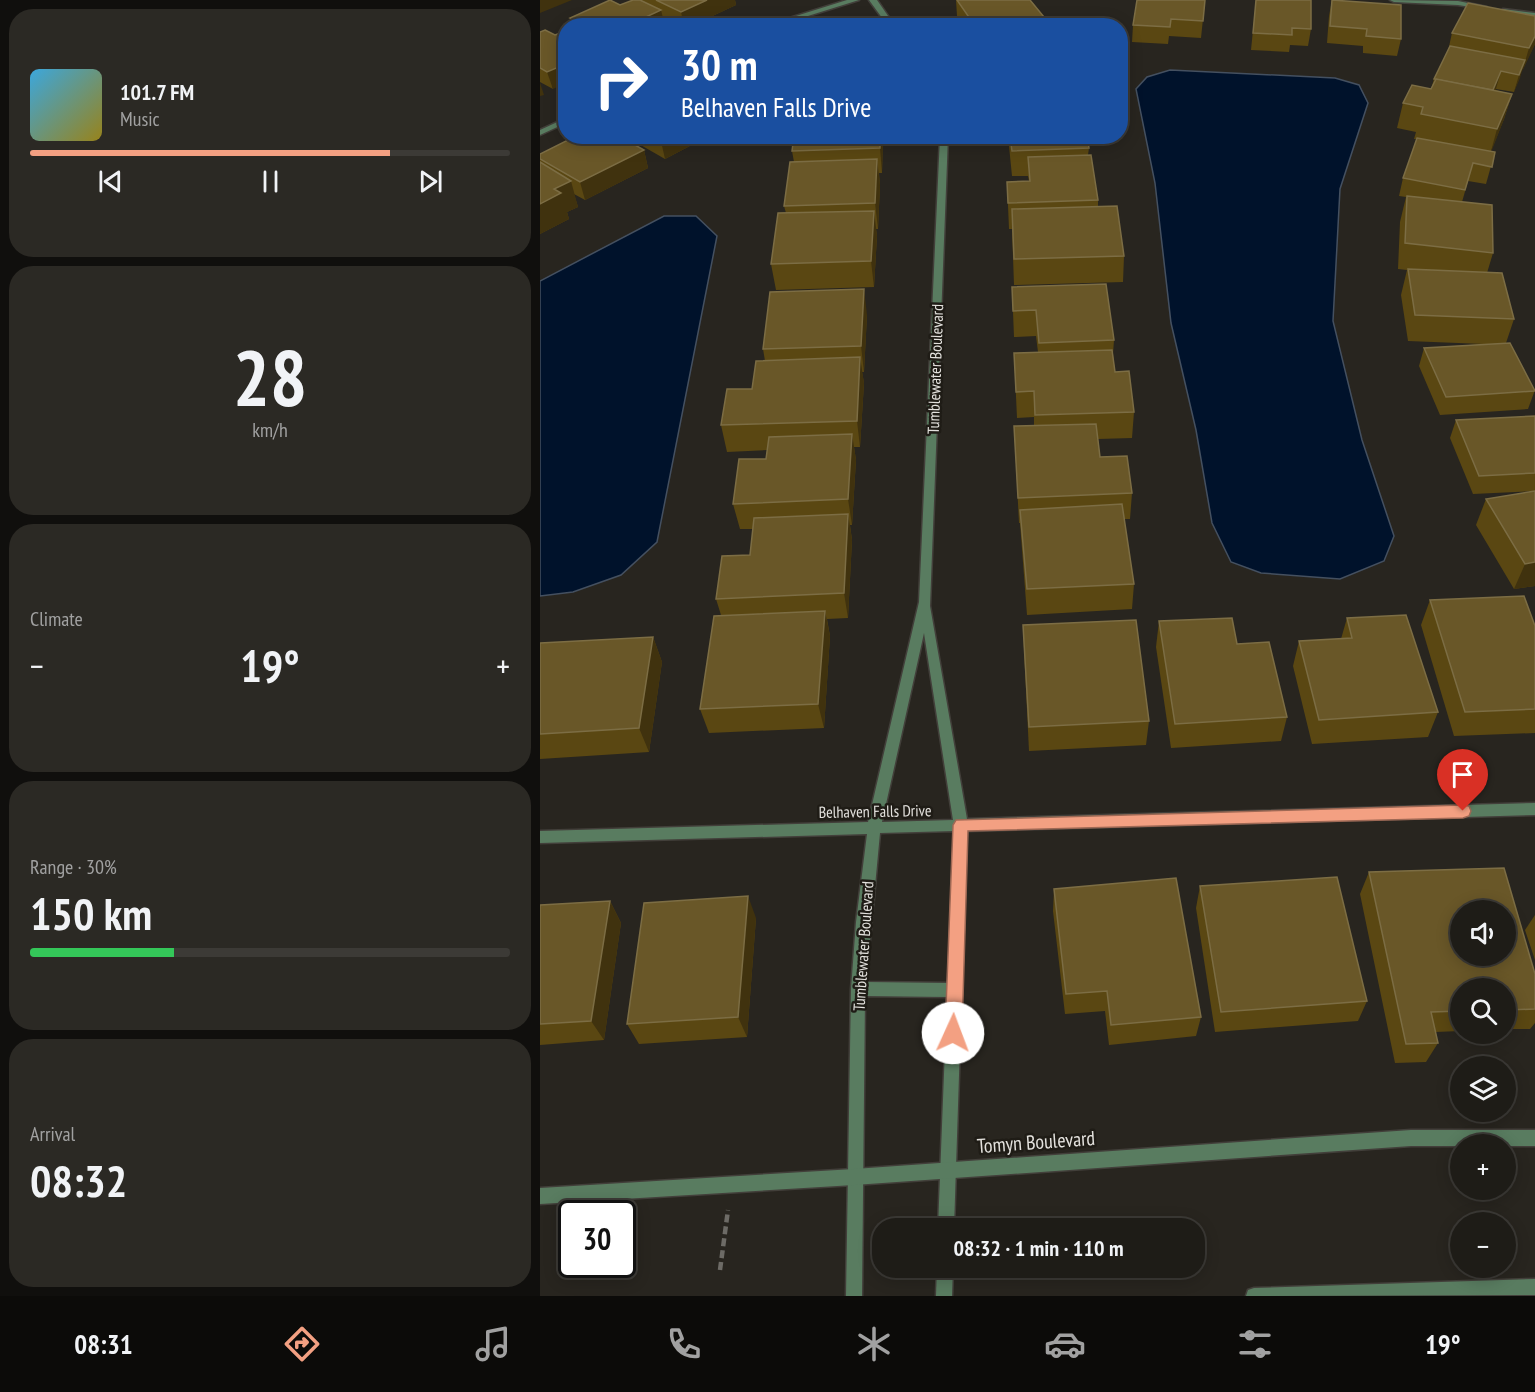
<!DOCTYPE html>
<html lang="en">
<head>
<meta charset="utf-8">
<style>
  :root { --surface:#1e1c17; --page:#2b2924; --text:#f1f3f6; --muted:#a1a1a1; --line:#3c3a36; --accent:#f3a082 }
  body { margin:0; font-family:"PT Sans Narrow",sans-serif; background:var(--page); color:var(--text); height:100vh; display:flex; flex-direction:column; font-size:22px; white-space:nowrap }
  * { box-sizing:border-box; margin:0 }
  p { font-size:20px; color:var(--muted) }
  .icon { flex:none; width:33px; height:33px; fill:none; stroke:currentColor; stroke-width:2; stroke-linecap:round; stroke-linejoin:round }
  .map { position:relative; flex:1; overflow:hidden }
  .panel { display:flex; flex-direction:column; gap:9px; padding:9px; background:#100f0d; width:540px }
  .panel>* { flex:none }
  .banner { position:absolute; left:18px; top:18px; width:570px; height:126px; border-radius:24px; box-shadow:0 3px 15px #0003,0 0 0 2px var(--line); background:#1a4fa0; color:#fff; overflow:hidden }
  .controls { position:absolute; left:910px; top:900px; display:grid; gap:12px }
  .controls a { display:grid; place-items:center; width:66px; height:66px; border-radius:50%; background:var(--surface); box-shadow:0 3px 15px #0003,0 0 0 2px var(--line); font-size:30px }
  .speed { position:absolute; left:18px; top:1200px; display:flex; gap:12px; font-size:30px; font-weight:700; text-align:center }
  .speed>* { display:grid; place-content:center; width:78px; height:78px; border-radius:50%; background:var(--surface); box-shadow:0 3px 15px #0003,0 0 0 2px var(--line); line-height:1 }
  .speed .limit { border:3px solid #111; border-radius:9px; background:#fff; color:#111 }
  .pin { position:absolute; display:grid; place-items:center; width:51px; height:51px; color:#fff; margin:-62px -26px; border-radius:50% 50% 50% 0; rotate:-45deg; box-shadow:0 0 6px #0007 }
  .pin .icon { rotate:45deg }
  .me { position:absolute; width:66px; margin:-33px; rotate:2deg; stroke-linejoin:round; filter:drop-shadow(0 0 4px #0008) }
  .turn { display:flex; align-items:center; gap:21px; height:126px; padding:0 24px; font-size:27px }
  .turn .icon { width:78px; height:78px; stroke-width:2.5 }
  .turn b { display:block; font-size:42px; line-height:51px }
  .big { font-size:45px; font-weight:800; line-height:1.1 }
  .panel .card { flex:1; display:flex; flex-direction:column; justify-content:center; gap:9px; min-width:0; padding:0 21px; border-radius:24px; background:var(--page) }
  .panel .dial { align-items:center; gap:0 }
  .dial b { font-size:78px; line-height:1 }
  .song { display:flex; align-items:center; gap:18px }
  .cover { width:72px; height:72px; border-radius:9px; background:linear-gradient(135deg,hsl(200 70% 55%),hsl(50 70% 35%)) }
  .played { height:6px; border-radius:3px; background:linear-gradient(90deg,var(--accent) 75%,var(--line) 75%) }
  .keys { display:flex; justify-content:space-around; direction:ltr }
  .heat { display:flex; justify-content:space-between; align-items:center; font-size:33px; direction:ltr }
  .charge { height:9px; border-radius:4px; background:linear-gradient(90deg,#34c759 30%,var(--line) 0) }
  .trip { position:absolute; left:332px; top:1218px; width:333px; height:60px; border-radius:24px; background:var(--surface); box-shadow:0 3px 15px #0003,0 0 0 2px var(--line); font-weight:800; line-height:60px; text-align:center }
  .tab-bar { display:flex; height:96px; justify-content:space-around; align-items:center; background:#0c0b09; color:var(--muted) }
  .tab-bar .icon { width:42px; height:42px }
  .tab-bar .active { color:var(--accent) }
  .tab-bar b { font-size:27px; color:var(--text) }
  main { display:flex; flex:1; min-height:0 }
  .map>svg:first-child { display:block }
  .water { fill:#00122b; stroke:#445060; stroke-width:1.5 }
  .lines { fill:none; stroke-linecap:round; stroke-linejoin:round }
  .minor-casing { stroke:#423f3a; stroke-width:3 }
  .tertiary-casing { stroke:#423f3a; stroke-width:3 }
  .path { stroke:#6d6b66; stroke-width:4.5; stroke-dasharray:8 4; stroke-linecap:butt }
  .minor { fill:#597c60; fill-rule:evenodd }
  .tertiary { fill:#597c60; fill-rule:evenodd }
  .wall { fill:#5a4712 }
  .shaded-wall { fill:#40320e }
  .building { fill:#695728; stroke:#7c6d44; stroke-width:1.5; fill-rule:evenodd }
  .route { fill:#f3a082; stroke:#9e6854; stroke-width:1.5 }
  .labels { text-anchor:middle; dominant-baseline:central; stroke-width:5; stroke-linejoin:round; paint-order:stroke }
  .street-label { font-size:16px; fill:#e3e1dd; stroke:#1f1c16 }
  .near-street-label { font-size:20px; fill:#e3e1dd; stroke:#1f1c16 }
</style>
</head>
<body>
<main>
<section class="panel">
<div class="card">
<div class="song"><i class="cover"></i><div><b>101.7 FM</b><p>Music</p></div></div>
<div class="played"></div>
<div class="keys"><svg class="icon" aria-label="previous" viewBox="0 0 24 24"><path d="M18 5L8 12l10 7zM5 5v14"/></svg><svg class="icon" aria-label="pause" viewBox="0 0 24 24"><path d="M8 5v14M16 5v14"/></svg><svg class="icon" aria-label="next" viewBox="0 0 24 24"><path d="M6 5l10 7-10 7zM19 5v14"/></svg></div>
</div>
<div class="card dial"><b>28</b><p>km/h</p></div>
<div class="card"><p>Climate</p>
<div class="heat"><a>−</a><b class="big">19°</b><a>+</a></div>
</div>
<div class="card"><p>Range · 30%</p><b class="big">150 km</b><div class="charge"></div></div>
<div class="card"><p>Arrival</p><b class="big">08:32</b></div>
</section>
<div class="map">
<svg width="995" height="1296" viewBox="0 0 995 1296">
  <rect width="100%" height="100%" fill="#28251f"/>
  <!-- water -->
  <g class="water">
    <polygon points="630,70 795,78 819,85 828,103 800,189 793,321 822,440 854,536 844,561 800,579 721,573 691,562 672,523 656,430 631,323 615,183 596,89 607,77"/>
    <polygon points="124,216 156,216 177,236 117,542 81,575 33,592 0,596 0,281"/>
  </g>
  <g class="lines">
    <defs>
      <g id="minor">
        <polygon points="307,0 319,0 236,26 224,26"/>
        <polygon points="329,0 337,0 355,26 348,26"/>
        <polygon points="850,0 918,1 947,7 943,9 918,5 854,2"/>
        <polygon points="963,9 995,13 995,17 966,13 962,11"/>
        <polygon points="26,118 26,123 0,135 0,130"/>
        <path d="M400,136H408L390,606L427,819L995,803V815L427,831L414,1228H398L407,997L325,996L322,1296H306L311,989L316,922L327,834L0,843V831L328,822L379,602ZM384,633L413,820L342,822ZM414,831L408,983L326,982L340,833Z"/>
        <polygon points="397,1268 413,1268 412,1296 396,1296"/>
      </g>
      <g id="tertiary">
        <polygon points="871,1130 995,1130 995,1146 871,1146 314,1185 0,1204 0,1188 314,1169"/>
        <polygon points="995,1279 995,1295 706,1296 708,1290 714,1288"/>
      </g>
    </defs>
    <!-- minor casing -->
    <use href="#minor" class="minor-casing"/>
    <!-- tertiary casing -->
    <use href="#tertiary" class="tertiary-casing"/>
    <!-- path -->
    <polyline class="path" points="180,1270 188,1210"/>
    <!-- minor -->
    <use href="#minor" class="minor"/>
    <!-- tertiary -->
    <use href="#tertiary" class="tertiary"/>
  </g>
  <!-- wall -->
  <g class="wall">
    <polygon points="93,0 195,0 196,5 151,26 138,26 123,18 125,26 32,26 30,18 80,5"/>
    <polygon points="416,0 490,0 504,17 504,26 424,26 417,16"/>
    <polygon points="665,0 661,38 629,36 628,44 592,42 593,25"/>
    <polygon points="716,0 771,29 768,46 750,45 749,52 711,50"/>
    <polygon points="792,0 861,39 857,56 823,53 823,46 787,43 789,16"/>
    <polygon points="0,32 13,89 0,82"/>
    <polygon points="912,33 995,44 981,72 974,92 956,89 955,90 972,94 964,119 951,151 955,152 946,184 928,181 922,202 953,253 947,273 974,319 966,343 995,390 988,409 900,415 879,366 884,348 943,344 868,341 861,295 867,270 858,269 860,222 866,197 859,196 863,178 877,139 874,139 876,132 857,128 863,103 891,89 894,79 908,51"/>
    <polygon points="85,136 169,136 125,159"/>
    <polygon points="254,136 343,136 342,173 339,173 340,185 338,229 336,229 337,236 334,287 236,290 231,264 246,213 244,206 254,162 252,151"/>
    <polygon points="468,136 547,136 549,148 548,155 558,200 558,207 584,256 583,282 474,285 472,229 469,229 467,182 489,181 488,176 472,176"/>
    <polygon points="104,150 108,168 45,200 34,194 38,207 27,212 29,219 0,234 0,154"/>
    <polygon points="472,287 574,340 573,354 575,372 594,412 592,438 558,439 560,457 592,493 590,519 584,519 594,584 592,609 487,615 480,523 479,523 474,426 494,426 494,417 477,418 474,353 498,352 496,336 474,337"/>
    <polygon points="327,315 324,372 322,372 324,383 320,447 314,447 316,460 312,525 310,525 312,540 308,618 287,619 290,636 284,728 169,733 160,709 181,615 176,599 210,555 213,529 200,529 193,504 226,459 227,450 187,452 181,425 212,389 225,361 223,349"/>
    <polygon points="995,416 995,491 933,494 910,438 916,420"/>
    <polygon points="995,491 995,586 974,589 936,525 946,499"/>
    <polygon points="890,600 995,626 995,733 914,736 881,625"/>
    <polygon points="807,618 898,712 888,737 772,744 753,666 759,641 801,639"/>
    <polygon points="619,621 697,644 747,717 741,741 631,748 616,647"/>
    <polygon points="483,625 609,721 606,745 489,751 484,650"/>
    <polygon points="113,637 122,662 109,752 0,759 0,643"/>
    <polygon points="829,872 995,974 995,1023 990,1029 966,1029 966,988 921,988 921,1031 895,1032 898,1043 886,1062 855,1063 820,894"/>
    <polygon points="660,886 827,1001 818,1021 675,1032 656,908"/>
    <polygon points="514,889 661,1017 656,1036 569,1045 565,1011 525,1014 513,911"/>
    <polygon points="70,901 81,923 64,1040 0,1045 0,905"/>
    <polygon points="995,915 995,960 985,930"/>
    <polygon points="216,918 207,1037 99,1044 87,1024"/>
  </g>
  <!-- shaded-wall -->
  <g class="shaded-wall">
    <polygon points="0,0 32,0 0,13"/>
    <polygon points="167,0 195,0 196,5 151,26 144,26 141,12"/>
    <polygon points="121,10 125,26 94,26 93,23"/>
    <polygon points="504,17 504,26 455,26"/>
    <polygon points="995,36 995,44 982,72 989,48"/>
    <polygon points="985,60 980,78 974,92 979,75"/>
    <polygon points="26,64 26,83 13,89 7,72"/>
    <polygon points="961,71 956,89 948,108 953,90"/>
    <polygon points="0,83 4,95 0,96"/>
    <polygon points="972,94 964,119 950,155 957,129"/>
    <polygon points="130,136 169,136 125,159 121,141"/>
    <polygon points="340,136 343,136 342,173 340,148"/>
    <polygon points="104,150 108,168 45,200 40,182"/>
    <polygon points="337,159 340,185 338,229 335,203"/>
    <polygon points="31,181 38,207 27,212 29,219 0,234 0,204 14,189"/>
    <polygon points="334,211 337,236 334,287 331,261"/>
    <polygon points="324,289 327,315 324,372 321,346"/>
    <polygon points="320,357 324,383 320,447 317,421"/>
    <polygon points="312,434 316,460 312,525 308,499"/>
    <polygon points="308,514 312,540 308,618 304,593"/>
    <polygon points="995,562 995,586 974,589 985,564"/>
    <polygon points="285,611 290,636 284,728 278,704"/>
    <polygon points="113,637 122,662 109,752 99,728"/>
    <polygon points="208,896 216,918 207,1037 198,1017"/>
    <polygon points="70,901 81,923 64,1040 51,1021"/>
  </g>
  <!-- building -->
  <g class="building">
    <polygon points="70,0 80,5 93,0 100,0 121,10 93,23 99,26 45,26 30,18"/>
    <polygon points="116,0 167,0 141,12"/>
    <polygon points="417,0 490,0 504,17 455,26 435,26"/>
    <polygon points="597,0 665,0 663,21 631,19 630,27 593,25"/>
    <polygon points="716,0 771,0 771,29 752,28 752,35 713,33"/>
    <polygon points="792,0 861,5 861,39 826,36 827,29 790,26"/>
    <polygon points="928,3 995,16 995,36 989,48 912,33"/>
    <polygon points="279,18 290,26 255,26"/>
    <polygon points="5,30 15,35 26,31 26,64 7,72 0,68 0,32"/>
    <polygon points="910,46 985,60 979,75 961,71 953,90 894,79"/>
    <polygon points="896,79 972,94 957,129 881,114 883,107 863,103 872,85 891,89"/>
    <polygon points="36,136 79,136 104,150 40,182 0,159 0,154"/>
    <polygon points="112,136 130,136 121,141"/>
    <polygon points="254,136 340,136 340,148 252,151"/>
    <polygon points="470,136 547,136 549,148 472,151"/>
    <polygon points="877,138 955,152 952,167 933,163 925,190 863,178"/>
    <polygon points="551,155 558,200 468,203 467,182 490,181 488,157"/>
    <polygon points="337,159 335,203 244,206 250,162"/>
    <polygon points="0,162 31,181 14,189 21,193 0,204"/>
    <polygon points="867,196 952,205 953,253 865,243"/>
    <polygon points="577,206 584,256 474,259 472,209"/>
    <polygon points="334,211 331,261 231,264 238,213"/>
    <polygon points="868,269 962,273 974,319 875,315"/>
    <polygon points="566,284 574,340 499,343 496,310 473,311 472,287"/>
    <polygon points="324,289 321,346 223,349 230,292"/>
    <polygon points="970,343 995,391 906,397 884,348"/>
    <polygon points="572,350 575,372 589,371 594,412 495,415 494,391 476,392 474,353"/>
    <polygon points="320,357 317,421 181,425 187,389 212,389 216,361"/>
    <polygon points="995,416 995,473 939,476 916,420"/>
    <polygon points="556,424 560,457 587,456 592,493 478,498 474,426"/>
    <polygon points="312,434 308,499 193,504 199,459 226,459 229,437"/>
    <polygon points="995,491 995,562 985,564 946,499"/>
    <polygon points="582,504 594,584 487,589 480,510"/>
    <polygon points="308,514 304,593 176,599 182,556 210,555 214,518"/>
    <polygon points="984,596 995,626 995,709 925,712 890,600"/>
    <polygon points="285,611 278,704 160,709 174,616"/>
    <polygon points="866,615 898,712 779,720 759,641 812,638 807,618"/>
    <polygon points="692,618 697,644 729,642 747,717 635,724 619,621"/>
    <polygon points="596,620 609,721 489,727 483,625"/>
    <polygon points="113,637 99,728 0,734 0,643"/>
    <path d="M964,868L995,974V1009L966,1010V988H921V1011L891,1012L898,1043L866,1044L829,872ZM921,910H966V956H921Z"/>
    <polygon points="797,877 827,1001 681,1012 660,886"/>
    <polygon points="636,878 661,1017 571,1025 567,991 526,994 514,889"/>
    <polygon points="208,896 198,1017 87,1024 104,903"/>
    <polygon points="70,901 51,1021 0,1024 0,905"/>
  </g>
  <!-- route -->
  <polygon class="route" points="923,805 929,806 931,811 929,816 923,818 428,831 422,1033 419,1039 413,1041 407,1039 405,1033 413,825 416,820"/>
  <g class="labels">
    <!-- street labels -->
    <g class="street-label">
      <text transform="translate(395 369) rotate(-88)">Tumblewater Boulevard</text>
      <text transform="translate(335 811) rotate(-1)">Belhaven Falls Drive</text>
      <text transform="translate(323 946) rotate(-86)">Tumblewater Boulevard</text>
    </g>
    <!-- near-street labels -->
    <g class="near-street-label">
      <text transform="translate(496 1142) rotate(-4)">Tomyn Boulevard</text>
    </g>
  </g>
</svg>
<div class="controls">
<a><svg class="icon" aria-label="sound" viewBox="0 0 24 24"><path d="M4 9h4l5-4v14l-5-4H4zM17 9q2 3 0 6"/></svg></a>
<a><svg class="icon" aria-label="search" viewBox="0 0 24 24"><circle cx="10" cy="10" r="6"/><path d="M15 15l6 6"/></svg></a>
<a><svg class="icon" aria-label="layers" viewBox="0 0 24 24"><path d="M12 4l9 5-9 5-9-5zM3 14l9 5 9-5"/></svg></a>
<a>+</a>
<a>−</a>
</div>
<div class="speed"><div class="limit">30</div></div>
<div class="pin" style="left:923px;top:811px;background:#d93025"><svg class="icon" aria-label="arrive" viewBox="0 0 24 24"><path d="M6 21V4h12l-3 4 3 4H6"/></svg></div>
<svg class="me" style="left:413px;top:1033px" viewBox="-20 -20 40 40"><circle r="19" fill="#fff"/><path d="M0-13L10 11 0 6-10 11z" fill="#f3a082"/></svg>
<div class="trip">08:32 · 1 min · 110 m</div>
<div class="banner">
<div class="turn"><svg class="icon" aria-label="right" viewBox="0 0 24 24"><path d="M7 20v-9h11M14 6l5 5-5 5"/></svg><div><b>30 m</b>Belhaven Falls Drive</div></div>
</div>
</div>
</main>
<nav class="tab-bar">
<b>08:31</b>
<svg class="icon active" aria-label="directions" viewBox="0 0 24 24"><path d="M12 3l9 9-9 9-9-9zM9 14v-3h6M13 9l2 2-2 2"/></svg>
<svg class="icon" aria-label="music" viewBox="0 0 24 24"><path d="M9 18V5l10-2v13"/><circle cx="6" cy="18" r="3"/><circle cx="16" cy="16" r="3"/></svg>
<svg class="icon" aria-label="phone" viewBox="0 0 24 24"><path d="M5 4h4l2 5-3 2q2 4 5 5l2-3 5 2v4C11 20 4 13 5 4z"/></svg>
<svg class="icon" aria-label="climate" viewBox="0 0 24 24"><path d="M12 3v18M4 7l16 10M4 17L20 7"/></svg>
<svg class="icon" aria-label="car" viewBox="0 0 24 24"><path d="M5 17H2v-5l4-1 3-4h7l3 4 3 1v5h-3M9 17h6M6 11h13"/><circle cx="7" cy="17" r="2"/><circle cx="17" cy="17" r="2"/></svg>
<svg class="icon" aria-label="filters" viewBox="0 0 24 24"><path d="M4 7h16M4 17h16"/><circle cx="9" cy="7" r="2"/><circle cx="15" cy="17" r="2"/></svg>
<b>19°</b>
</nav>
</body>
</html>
